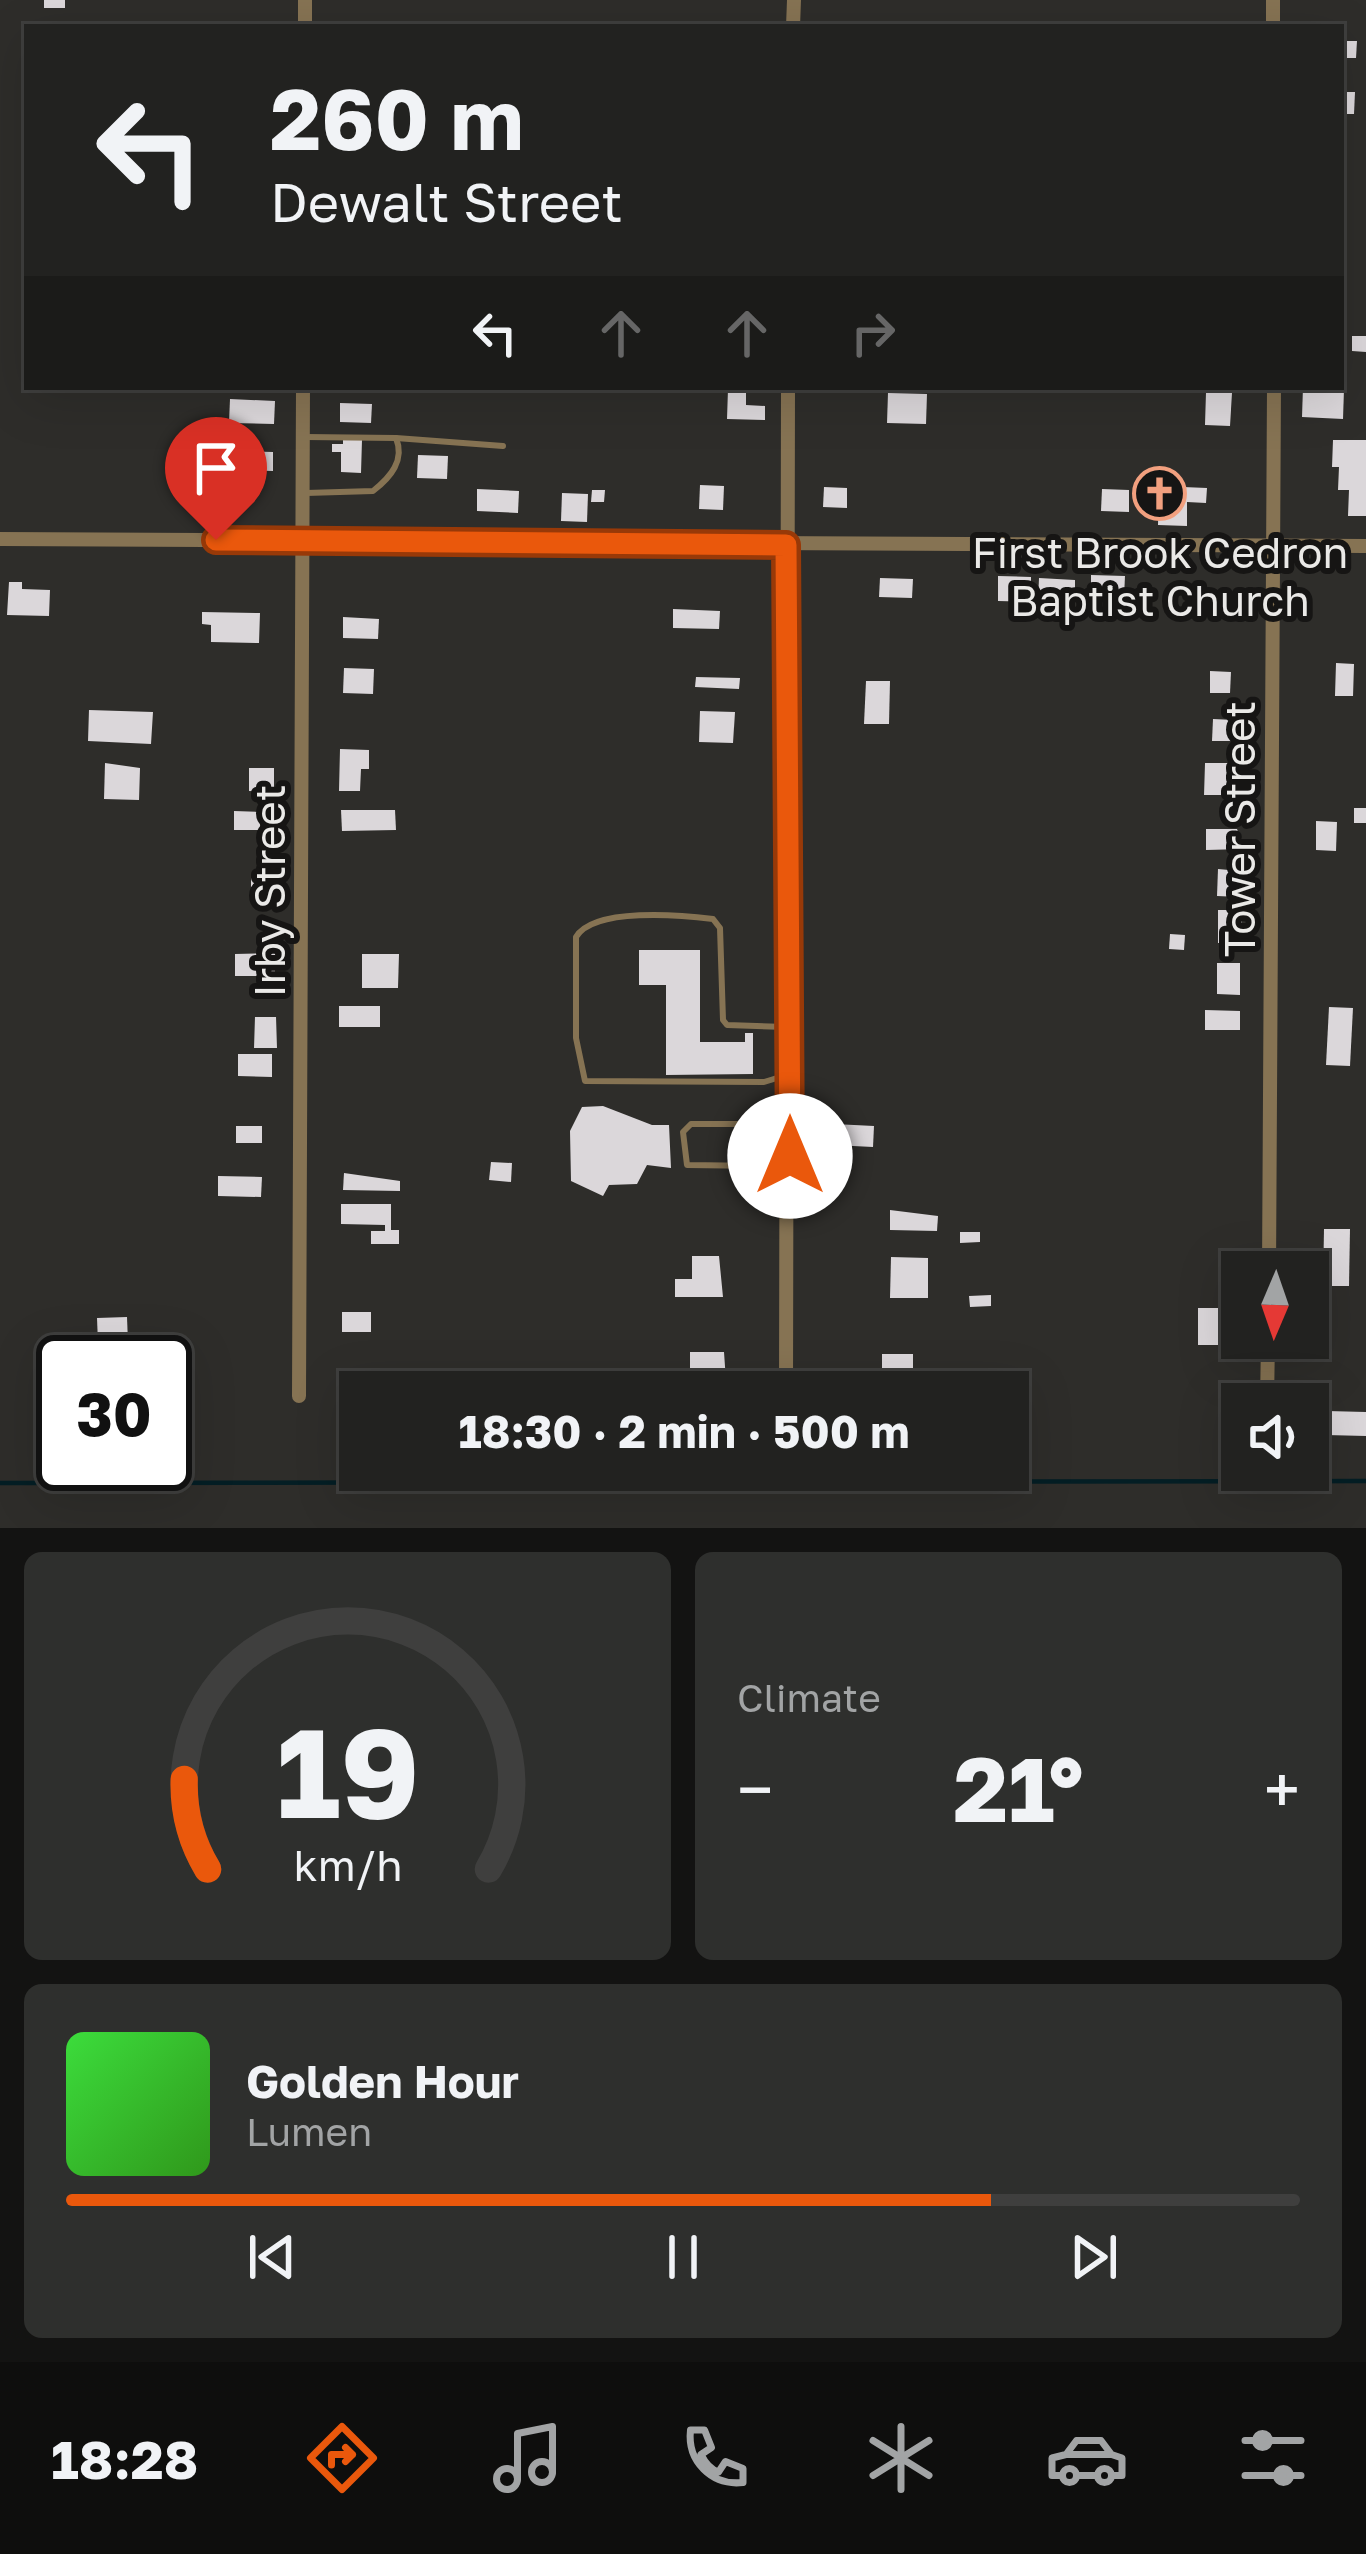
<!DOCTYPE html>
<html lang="en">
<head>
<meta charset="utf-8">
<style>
  :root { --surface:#222220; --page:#2e2f2d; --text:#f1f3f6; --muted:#a2a4a5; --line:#3f3f3e; --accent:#ea580c }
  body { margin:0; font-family:"Golos Text",sans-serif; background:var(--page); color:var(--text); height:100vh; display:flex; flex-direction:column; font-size:45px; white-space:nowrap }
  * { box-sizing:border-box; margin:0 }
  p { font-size:39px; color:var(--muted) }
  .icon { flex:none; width:66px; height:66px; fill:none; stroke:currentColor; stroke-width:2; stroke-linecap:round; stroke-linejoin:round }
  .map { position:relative; height:1528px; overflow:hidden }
  .drawer { display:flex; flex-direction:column; gap:24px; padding:24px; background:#131312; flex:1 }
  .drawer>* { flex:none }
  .guide { position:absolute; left:24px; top:24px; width:1320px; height:366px; border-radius:0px; box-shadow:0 12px 48px #0002,0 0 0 3px var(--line); background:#222220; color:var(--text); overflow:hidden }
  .needle { width:78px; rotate:182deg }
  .buttons { position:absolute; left:1221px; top:1251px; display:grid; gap:24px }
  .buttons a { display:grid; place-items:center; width:108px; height:108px; border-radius:0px; background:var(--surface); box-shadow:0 12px 48px #0002,0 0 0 3px var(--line); font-size:60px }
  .speed { position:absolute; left:36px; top:1335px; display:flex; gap:24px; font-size:60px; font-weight:700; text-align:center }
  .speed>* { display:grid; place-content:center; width:156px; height:156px; border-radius:50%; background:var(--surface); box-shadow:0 12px 48px #0002,0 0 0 3px var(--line); line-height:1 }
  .speed .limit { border:6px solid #111; border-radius:18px; background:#fff; color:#111 }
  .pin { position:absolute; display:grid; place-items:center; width:102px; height:102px; color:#fff; margin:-123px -51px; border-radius:50% 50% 50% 0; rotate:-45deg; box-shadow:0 0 12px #0007 }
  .pin .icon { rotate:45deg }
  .me { position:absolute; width:132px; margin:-66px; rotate:0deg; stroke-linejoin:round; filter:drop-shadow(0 0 9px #0008) }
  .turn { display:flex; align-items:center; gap:42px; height:252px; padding:0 48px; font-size:54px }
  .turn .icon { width:156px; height:156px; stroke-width:2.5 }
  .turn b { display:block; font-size:84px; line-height:102px }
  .lanes { display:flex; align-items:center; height:114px; padding:0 48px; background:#0003; justify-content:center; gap:60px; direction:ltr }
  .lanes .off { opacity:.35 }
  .big { font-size:90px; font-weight:700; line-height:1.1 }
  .drawer .tile { flex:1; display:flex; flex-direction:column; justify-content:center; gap:18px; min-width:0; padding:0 42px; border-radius:18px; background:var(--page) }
  .drawer .dial { align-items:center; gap:0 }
  .dial svg { height:312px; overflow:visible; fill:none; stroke:var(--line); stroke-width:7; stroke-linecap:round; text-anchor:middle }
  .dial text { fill:var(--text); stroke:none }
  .song { display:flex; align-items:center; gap:36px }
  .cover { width:144px; height:144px; border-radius:18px; background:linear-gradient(135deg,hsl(120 70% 55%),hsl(110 70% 35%)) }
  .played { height:12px; border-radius:6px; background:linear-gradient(90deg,var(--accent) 75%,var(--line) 75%) }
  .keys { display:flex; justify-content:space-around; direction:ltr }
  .heat { display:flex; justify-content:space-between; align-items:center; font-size:66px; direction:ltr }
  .drawer .tiles { flex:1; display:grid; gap:24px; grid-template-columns:1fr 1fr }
  .tile:last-child { grid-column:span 2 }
  .trip { position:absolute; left:339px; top:1371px; width:690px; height:120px; border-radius:0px; background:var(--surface); box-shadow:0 12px 48px #0002,0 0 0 3px var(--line); font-weight:700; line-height:120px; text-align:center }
  .menu { display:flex; height:192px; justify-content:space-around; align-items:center; background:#0e0e0d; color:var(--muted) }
  .menu .icon { width:84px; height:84px }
  .menu .selected { color:var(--accent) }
  .menu b { font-size:54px; color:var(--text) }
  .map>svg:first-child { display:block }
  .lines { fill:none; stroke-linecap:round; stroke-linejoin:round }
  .stream { stroke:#041e24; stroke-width:4.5 }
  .building { fill:#dbd7da }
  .service { stroke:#867353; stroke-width:6 }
  .minor { stroke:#867353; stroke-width:14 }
  .route-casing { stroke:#983908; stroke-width:30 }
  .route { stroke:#ea580c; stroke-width:21 }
  .labels { text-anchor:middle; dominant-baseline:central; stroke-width:12; stroke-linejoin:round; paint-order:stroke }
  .poi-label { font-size:42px; fill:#eae9e7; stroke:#161514 }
  .street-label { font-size:42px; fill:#eae9e7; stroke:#161514 }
</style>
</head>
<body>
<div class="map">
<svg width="1366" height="1528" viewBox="0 0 1366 1528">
  <rect width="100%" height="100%" fill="#2e2d2a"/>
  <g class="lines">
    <!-- stream -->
    <polyline class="stream" points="0,1483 1366,1481"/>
  </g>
  <!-- building -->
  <g class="building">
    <rect x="44" y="0" width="21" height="8"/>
    <polygon points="1341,41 1357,41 1356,58 1341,58"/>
    <polygon points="1341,92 1355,92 1354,114 1341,114"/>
    <polygon points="1341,335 1347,335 1345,372 1341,372"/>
    <polygon points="1352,336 1366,336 1366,352 1352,351"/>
    <polygon points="1303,387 1344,389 1343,419 1302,417"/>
    <polygon points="728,389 746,389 746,405 765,406 765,420 727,419"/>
    <polygon points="1206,392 1232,393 1230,426 1205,425"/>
    <polygon points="888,393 927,394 926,424 887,423"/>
    <polygon points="230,399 275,401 274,424 229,423"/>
    <polygon points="340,403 372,404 371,423 340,422"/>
    <polygon points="343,439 362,440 361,473 341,472 341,452 332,452 332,444 343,444"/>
    <polygon points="1333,440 1366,440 1366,516 1348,516 1349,490 1338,490 1339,467 1332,467"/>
    <polygon points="239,451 273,452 273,471 238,470"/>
    <polygon points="418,455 448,456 447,479 417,478"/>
    <polygon points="700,485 724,486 723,510 699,509"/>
    <polygon points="1159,486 1207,488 1206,503 1187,502 1187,526 1158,525"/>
    <polygon points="824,487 847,488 847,508 823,507"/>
    <polygon points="477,489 519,491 518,513 477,511"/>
    <polygon points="1102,489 1129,490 1129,512 1101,511"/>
    <polygon points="592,490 605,490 604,502 591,502"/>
    <polygon points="562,493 588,494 587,522 561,521"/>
    <polygon points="1091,575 1125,576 1124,597 1091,596"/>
    <polygon points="998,576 1031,577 1031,602 998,601"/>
    <polygon points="880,578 913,579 912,598 879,597"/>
    <polygon points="1039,578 1075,580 1075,602 1038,601"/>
    <polygon points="9,582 22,582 22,589 50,590 49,616 7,615"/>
    <polygon points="673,609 720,611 719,629 673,628"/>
    <polygon points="202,612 260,613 259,643 211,642 211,625 202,624"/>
    <polygon points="343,617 379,619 378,639 343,638"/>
    <polygon points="1336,663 1354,664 1353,696 1335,696"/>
    <polygon points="344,668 374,669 373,694 343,693"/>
    <polygon points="1210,671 1231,672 1230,693 1210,693"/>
    <polygon points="696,677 740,678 739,689 695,687"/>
    <polygon points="866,681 890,681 889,724 864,724"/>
    <polygon points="89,710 153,712 151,744 88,741"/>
    <polygon points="700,711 735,712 733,743 699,742"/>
    <polygon points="1213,719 1234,720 1234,741 1212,741"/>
    <polygon points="340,749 369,750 369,769 361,769 360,791 339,791"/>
    <polygon points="105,763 140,768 139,800 104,799"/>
    <polygon points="1205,763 1240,763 1234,795 1204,795"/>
    <polygon points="249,768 274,768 274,792 249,791"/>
    <rect x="1354" y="808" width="12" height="15"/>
    <polygon points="341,810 395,810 396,830 342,831"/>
    <polygon points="234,811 260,812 260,830 234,830"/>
    <polygon points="1316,821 1337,822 1336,851 1316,850"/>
    <polygon points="1206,829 1237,829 1244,849 1206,850"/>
    <polygon points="1218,869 1240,871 1239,897 1217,896"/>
    <rect x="251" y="877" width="23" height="20"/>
    <polygon points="1218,910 1242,910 1241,943 1218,943"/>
    <polygon points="1170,934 1185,935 1184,950 1169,949"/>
    <polygon points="639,950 700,950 700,1042 745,1042 745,1033 753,1033 753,1074 666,1075 666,985 639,985"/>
    <polygon points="275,953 275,976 235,976 235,954"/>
    <polygon points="362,954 399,954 398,988 362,988"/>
    <polygon points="1217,963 1240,963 1240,995 1217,994"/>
    <rect x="339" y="1006" width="41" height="21"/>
    <polygon points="1329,1007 1353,1008 1350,1066 1326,1065"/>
    <polygon points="1205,1010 1240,1011 1240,1030 1205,1030"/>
    <polygon points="255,1017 276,1017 277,1048 254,1048"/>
    <polygon points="238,1054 272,1054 272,1077 238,1076"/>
    <polygon points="603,1106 652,1125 669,1125 671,1168 647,1165 637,1184 609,1185 603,1196 571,1181 570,1131 582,1107"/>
    <polygon points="834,1124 874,1126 873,1147 833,1145"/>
    <rect x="236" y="1126" width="26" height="17"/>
    <polygon points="491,1162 512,1163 511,1182 489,1180"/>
    <polygon points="344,1173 400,1181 400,1191 343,1190"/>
    <polygon points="218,1176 262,1177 261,1197 218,1196"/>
    <polygon points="341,1204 391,1204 391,1230 399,1230 399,1244 371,1244 371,1231 385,1231 385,1225 341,1224"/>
    <polygon points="890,1210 938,1216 937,1231 890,1230"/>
    <polygon points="1324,1229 1350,1229 1349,1286 1323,1286"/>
    <polygon points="960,1232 980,1232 980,1242 960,1243"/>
    <polygon points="692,1256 719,1256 723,1297 675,1297 675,1279 692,1279"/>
    <polygon points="891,1257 928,1258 928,1298 890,1298"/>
    <polygon points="991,1295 991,1306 970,1307 969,1296"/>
    <rect x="1198" y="1308" width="23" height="37"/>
    <rect x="342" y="1312" width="29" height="20"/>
    <polygon points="127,1317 128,1343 98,1343 97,1318"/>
    <polygon points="690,1352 724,1352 726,1381 698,1381 699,1370 690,1370"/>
    <polygon points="882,1354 913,1354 913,1371 903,1371 904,1389 882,1389"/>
    <polygon points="1327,1411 1366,1412 1366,1436 1326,1435"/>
  </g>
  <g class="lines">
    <!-- service -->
    <g class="service">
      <polyline points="396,438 503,446"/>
      <path d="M306,493L373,491C391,477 405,460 396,438L306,437"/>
      <path d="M786,1027L727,1025L723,1020L720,928L713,919C681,915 594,907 576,937V1038L585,1081L764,1082L787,1075"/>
      <polyline points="766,1166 687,1165 683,1132 691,1124 752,1124 772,1110 787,1108"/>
    </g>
    <!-- minor -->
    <g class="minor">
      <polyline points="305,27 305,0"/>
      <polyline points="793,27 794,0"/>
      <polyline points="1273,27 1273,0"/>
      <polyline points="0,539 1366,546"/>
      <polyline points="1269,1272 1274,387"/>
      <polyline points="786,1392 788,387"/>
      <polyline points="299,1396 303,387"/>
      <polyline points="1267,1404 1268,1338"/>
    </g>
  </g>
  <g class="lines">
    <defs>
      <polyline id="route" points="216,540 786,545 790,1156"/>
    </defs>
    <!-- route casing -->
    <use href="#route" class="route-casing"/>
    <!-- route -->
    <use href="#route" class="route"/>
  </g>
  <!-- icons -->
  <defs>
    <symbol id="church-ring" viewBox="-11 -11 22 22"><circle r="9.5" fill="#161514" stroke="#f2a07f" stroke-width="1.5"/><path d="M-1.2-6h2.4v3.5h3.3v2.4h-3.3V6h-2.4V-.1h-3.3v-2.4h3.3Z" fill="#f2a07f"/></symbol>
  </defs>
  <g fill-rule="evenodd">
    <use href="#church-ring" x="1130" y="464" width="59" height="59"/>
  </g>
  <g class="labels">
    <!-- poi labels -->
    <g class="poi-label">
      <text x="1160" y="552">First Brook Cedron<tspan x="1160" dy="48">Baptist Church</tspan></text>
    </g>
    <!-- street labels -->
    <g class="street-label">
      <text transform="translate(1239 829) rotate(-90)">Tower Street</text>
      <text transform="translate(269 891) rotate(-90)">Irby Street</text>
    </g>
  </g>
</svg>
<div class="buttons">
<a><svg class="needle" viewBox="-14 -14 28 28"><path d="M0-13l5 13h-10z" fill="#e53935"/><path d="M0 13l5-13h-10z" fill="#a2a4a5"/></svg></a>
<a><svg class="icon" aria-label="sound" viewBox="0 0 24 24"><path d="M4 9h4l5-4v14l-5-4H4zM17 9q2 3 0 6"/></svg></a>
</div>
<div class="speed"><div class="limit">30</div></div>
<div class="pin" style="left:216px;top:540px;background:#d93025"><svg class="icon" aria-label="arrive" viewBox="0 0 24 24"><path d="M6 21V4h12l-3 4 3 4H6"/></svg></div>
<svg class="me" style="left:790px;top:1156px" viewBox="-20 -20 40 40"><circle r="19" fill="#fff"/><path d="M0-13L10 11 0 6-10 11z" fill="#ea580c"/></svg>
<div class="trip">18:30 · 2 min · 500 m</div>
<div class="guide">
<div class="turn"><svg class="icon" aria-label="left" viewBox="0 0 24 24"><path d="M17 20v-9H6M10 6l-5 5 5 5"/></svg><div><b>260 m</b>Dewalt Street</div></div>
<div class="lanes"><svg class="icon" aria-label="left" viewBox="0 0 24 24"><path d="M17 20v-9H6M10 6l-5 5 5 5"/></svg><svg class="icon off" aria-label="ahead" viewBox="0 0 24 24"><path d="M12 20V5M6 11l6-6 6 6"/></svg><svg class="icon off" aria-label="ahead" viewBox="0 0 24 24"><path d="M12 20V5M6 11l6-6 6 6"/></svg><svg class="icon off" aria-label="right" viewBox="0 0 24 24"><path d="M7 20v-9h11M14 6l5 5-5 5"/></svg></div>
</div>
</div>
<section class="drawer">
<div class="tiles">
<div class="tile dial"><svg viewBox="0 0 100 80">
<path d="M14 69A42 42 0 1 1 86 69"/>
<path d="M14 69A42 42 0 0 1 8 46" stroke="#ea580c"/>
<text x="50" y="56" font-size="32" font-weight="700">19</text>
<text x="50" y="72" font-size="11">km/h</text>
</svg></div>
<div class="tile"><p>Climate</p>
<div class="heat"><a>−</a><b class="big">21°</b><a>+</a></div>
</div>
<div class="tile">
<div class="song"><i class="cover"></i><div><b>Golden Hour</b><p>Lumen</p></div></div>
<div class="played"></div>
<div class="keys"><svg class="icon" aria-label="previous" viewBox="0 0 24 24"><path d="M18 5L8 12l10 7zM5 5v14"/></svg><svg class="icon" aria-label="pause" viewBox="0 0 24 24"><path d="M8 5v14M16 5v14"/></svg><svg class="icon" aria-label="next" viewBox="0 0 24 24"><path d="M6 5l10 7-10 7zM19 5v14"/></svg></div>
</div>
</div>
</section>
<nav class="menu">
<b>18:28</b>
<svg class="icon selected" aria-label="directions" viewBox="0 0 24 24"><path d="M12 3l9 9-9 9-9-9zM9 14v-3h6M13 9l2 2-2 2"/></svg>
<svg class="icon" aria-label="music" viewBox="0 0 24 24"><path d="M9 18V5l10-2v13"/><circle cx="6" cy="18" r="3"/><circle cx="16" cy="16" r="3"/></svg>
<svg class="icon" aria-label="phone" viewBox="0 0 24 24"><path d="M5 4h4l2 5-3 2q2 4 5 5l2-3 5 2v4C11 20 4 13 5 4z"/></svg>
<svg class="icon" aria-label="climate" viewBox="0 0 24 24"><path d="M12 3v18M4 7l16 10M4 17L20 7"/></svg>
<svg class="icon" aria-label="car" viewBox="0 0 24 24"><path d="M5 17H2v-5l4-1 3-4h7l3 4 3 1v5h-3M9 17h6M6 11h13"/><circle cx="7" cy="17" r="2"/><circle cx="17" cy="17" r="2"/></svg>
<svg class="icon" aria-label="filters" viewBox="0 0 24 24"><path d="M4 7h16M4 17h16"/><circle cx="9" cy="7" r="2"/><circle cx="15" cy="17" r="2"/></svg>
</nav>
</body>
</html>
